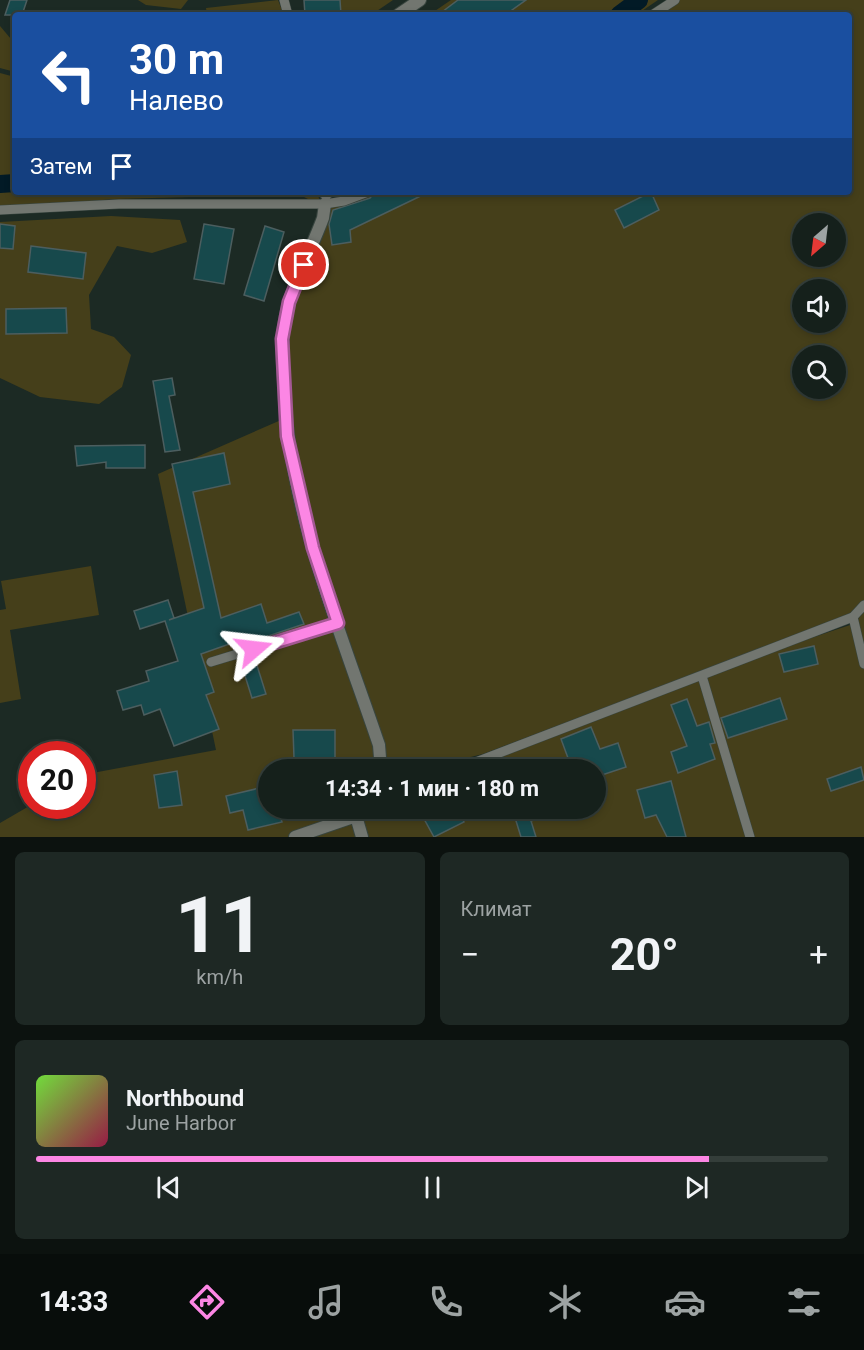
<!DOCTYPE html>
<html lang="ru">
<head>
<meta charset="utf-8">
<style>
  :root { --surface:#15201b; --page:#1e2824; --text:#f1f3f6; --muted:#9da3a3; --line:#343e3a; --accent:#fc86e4 }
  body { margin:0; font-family:Roboto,sans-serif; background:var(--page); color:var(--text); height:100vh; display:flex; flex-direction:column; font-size:22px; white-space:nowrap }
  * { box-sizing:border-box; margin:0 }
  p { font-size:20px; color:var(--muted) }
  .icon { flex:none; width:33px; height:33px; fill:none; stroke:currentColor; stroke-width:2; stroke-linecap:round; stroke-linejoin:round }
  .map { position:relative; height:837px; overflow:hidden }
  .sheet { display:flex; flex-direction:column; gap:15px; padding:15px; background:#0c120f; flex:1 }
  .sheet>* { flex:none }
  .top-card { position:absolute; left:12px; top:12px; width:840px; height:183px; border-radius:6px; box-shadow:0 3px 9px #0003,0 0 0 2px var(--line); background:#1a4fa0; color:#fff; overflow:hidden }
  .needle { width:39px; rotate:208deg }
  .buttons { position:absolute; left:792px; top:213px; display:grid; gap:12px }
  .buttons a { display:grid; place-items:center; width:54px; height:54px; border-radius:50%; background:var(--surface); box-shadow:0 3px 9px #0003,0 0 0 2px var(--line); font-size:30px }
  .speed { position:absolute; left:18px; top:741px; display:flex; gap:12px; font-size:30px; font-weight:700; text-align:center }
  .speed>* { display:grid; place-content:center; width:78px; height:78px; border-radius:50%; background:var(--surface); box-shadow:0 3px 9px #0003,0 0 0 2px var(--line); line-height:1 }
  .speed .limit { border:9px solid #d22; background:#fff; color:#111 }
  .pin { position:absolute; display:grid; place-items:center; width:51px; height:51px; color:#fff; margin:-26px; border:3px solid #fff; border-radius:50%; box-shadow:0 2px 6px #0007 }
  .me { position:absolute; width:66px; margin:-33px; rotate:73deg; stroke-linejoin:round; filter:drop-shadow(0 0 4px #0008) }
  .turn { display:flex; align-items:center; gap:21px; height:126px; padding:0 18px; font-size:27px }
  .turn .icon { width:78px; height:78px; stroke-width:2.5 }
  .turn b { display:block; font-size:42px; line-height:51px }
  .then { display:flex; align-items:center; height:57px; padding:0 18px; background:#0003; gap:12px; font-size:22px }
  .big { font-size:45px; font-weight:700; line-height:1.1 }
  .sheet .tile { flex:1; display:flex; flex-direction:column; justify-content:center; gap:9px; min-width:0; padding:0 21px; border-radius:9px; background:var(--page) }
  .sheet .dial { align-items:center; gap:0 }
  .dial b { font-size:78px; line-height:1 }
  .song { display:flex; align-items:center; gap:18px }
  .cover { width:72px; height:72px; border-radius:9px; background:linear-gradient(135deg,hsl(100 70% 55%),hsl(340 70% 35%)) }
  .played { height:6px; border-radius:3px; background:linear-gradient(90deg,var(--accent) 85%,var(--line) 85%) }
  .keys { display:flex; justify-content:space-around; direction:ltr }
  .heat { display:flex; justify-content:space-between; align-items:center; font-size:33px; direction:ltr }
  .sheet .tiles { flex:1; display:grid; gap:15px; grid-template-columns:1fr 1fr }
  .tile:last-child { grid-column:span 2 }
  .trip { position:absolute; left:258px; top:759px; width:348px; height:60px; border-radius:30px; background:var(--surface); box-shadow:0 3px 9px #0003,0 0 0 2px var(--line); font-weight:700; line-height:60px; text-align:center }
  .dock { display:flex; height:96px; justify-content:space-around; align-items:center; background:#080d0b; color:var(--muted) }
  .dock .icon { width:42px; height:42px }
  .dock .active { color:var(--accent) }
  .dock b { font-size:27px; color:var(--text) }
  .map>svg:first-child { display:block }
  .green { fill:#453f1a; fill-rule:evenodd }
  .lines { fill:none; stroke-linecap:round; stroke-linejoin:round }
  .canal { stroke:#021a26; stroke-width:18 }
  .building { fill:#17494c; stroke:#4c5e5f; stroke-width:1.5 }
  .service-casing { stroke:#38453f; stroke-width:10 }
  .minor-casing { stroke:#38453f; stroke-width:14 }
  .tertiary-casing { stroke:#38453f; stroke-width:14 }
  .service { stroke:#727670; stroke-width:9 }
  .minor { stroke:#727670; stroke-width:12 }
  .tertiary { stroke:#727670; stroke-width:12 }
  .route-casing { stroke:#a45794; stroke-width:15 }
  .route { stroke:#fc86e4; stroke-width:10 }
</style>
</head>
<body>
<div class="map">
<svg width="864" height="837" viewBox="0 0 864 837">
  <rect width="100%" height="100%" fill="#1c2a24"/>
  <!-- green -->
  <g class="green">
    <polygon points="138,0 188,0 181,9 146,5"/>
    <polygon points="278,0 284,15 207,15 206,8"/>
    <polygon points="325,0 393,0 371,15 332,15"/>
    <polygon points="451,0 658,0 636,15 429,15"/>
    <path d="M674,0H864V605L848,621L696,673L483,754L421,769H382L381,745L310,542L285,419L281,420L306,543L376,746L378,769L268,770V808H596V770L440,769L485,758L721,668L850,625L864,611V837H0V823L31,805L82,806L83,777L87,774L216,750L158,474L281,420L280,328L288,291L322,206L298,194L115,199L0,209V73L15,77V192H316L323,206L356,192H849V15H652ZM802,224H836V256H802ZM802,290H836V322H802ZM802,356H836V388H802Z"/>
    <polygon points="0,26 11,39 15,40 15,72 0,68"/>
    <polygon points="111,216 180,220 187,242 152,253 117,246 89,295 91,329 114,337 131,355 122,387 99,404 40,397 0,378 0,222"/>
    <polygon points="91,566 99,615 10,630 21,699 0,703 0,610 6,609 1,581"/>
  </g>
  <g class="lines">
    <!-- canal -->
    <g class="canal">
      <polyline points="619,15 639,0"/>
      <polyline points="0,184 15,183"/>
    </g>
  </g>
  <!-- building -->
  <g class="building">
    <polygon points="10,0 27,0 22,15 5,15"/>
    <polygon points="304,0 340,0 341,15 305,15"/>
    <polygon points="458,0 526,0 505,15 438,15"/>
    <polygon points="375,192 429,192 350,230 351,242 332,245 329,224 333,210 370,198"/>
    <polygon points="651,192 659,210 624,228 615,210"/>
    <polygon points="0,224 15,226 13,249 0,248"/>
    <polygon points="204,224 234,229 224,284 194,279"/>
    <polygon points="265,226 284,232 264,301 244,295"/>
    <polygon points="31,246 86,253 83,279 28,272"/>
    <polygon points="66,308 67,333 6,334 6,309"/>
    <polygon points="172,378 175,395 169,396 180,450 165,452 153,381"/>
    <polygon points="145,445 145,468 106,468 106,462 77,466 75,446"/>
    <polygon points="224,453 230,484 193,492 221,618 261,604 267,623 299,612 304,624 236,647 235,642 201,654 214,692 206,695 219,729 174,746 160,709 144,715 141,705 123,710 117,691 149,681 146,671 178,661 165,621 140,629 134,611 168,600 174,618 169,620 204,608 172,464"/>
    <polygon points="814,646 818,664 784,672 779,654"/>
    <polygon points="254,656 266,694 252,698 240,660"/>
    <polygon points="780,698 787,719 728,738 721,718"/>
    <polygon points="687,699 697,726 709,722 715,743 710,744 715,759 678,773 671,752 687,746 671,705"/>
    <polygon points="591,727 600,749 618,743 626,767 596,777 596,770 540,770 540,767 568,758 561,739"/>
    <polygon points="293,730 335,730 335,758 294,758"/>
    <polygon points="861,767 864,780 831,791 827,779"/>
    <polygon points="177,771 182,805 159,808 154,775"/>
    <polygon points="671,781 686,837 667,837 656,815 645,818 637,790"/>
    <polygon points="268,786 268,808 278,808 282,822 248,830 243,810 230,813 226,796"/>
    <polygon points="439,808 457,808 464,822 434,837 423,817"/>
    <polygon points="512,808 559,808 560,811 531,821 536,837 521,837"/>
  </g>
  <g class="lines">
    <defs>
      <g id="service">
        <polyline points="284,0 288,15"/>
        <polyline points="652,15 675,0"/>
        <polyline points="0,210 119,204 325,204 344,201 368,192"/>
        <polyline points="853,617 864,664"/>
        <polyline points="211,662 338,623"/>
        <polyline points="702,676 750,837"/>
        <polyline points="455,770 853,617 864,605"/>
      </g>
      <polyline id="minor" points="356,816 362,837"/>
      <g id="tertiary">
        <polyline points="398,15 420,0"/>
        <polyline points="326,192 326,194"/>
        <path d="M325,204L323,218C310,253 290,288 284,325C281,345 283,365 284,384C288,509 340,629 379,745L381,770"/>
        <polyline points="295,837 356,816 365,808"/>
      </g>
    </defs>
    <!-- service casing -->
    <use href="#service" class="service-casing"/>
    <!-- minor casing -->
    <use href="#minor" class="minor-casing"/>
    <!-- tertiary casing -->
    <use href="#tertiary" class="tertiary-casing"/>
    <!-- service -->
    <use href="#service" class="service"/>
    <!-- minor -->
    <use href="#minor" class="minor"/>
    <!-- tertiary -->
    <use href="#tertiary" class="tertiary"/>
  </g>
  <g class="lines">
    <defs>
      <polyline id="route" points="254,649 338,623 313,548 287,436 282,339 289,302 304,265"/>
    </defs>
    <!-- route casing -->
    <use href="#route" class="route-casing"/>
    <!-- route -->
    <use href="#route" class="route"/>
  </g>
</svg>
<div class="buttons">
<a><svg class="needle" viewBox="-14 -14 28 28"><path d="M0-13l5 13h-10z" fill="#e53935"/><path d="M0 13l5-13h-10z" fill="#9da3a3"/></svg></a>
<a><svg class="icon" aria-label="sound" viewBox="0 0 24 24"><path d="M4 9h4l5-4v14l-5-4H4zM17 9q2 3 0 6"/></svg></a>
<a><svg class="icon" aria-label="search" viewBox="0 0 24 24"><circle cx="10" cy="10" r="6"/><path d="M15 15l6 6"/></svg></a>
</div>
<div class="speed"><div class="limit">20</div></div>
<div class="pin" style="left:304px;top:265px;background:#d93025"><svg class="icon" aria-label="arrive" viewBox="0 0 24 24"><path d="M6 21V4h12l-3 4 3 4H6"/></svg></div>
<svg class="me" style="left:254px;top:649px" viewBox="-20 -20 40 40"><path d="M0-17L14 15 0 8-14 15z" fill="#fc86e4" stroke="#fff" stroke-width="4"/></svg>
<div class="trip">14:34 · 1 мин · 180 m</div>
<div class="top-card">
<div class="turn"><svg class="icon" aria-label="left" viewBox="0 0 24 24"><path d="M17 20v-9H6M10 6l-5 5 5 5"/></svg><div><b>30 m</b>Налево</div></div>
<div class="then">Затем<svg class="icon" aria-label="arrive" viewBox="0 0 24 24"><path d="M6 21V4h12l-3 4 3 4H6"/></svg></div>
</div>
</div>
<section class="sheet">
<div class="tiles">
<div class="tile dial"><b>11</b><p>km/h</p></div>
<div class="tile"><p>Климат</p>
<div class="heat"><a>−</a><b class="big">20°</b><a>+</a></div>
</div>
<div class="tile">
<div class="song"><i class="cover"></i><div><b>Northbound</b><p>June Harbor</p></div></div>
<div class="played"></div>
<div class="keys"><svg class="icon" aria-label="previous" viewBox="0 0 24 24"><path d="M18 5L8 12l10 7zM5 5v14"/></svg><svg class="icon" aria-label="pause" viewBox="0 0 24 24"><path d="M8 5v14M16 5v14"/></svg><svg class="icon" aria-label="next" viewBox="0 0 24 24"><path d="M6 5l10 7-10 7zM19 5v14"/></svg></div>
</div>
</div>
</section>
<nav class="dock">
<b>14:33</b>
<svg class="icon active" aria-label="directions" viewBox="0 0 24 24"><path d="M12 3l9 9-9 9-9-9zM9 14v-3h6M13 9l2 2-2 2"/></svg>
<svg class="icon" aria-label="music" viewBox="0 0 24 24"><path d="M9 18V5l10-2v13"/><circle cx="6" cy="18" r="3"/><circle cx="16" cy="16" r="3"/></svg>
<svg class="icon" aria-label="phone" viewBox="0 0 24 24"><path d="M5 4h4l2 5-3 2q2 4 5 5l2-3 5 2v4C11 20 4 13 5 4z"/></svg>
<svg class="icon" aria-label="climate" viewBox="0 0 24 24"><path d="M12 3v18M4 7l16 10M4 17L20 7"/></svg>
<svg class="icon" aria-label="car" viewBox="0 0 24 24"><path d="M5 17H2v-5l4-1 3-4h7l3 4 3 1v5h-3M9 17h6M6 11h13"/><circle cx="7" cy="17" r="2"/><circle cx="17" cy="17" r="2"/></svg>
<svg class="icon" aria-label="filters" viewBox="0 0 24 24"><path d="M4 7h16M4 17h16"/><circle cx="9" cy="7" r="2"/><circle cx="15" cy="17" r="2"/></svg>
</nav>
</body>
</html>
